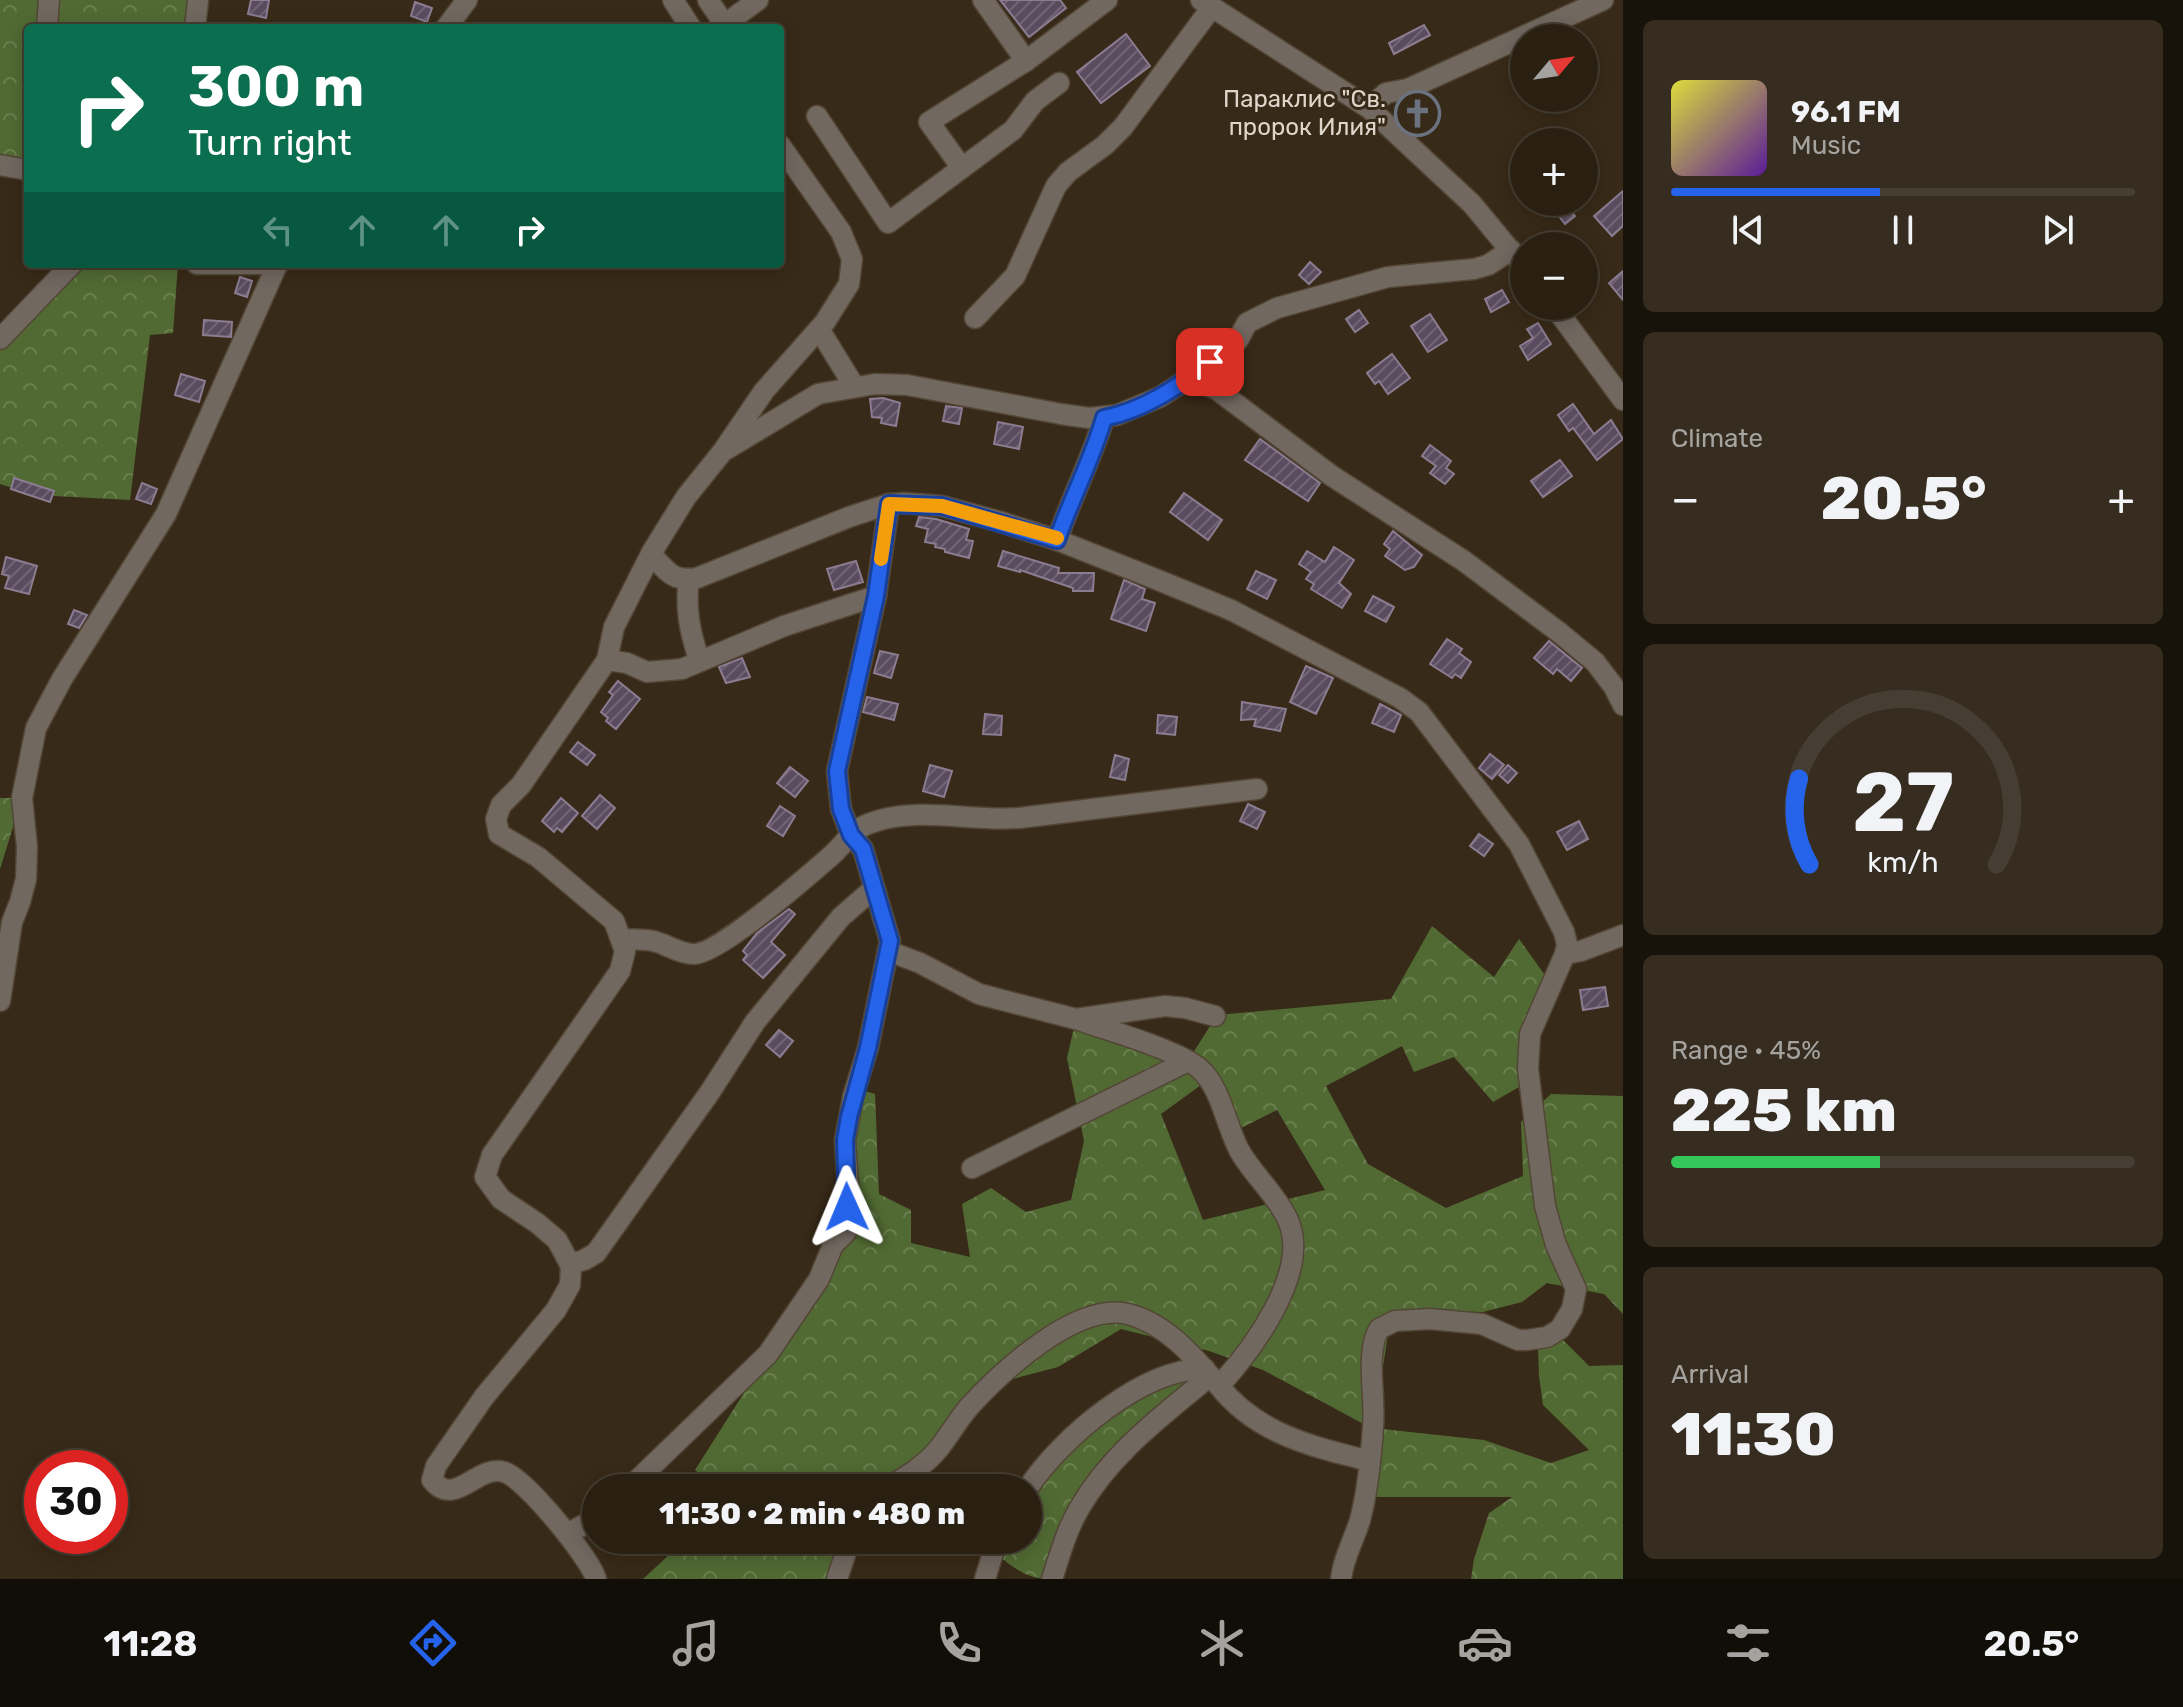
<!DOCTYPE html>
<html lang="en">
<head>
<meta charset="utf-8">
<style>
  :root { --surface:#2a2012; --page:#362d20; --text:#f1f3f6; --muted:#a5a39f; --line:#463e32; --accent:#2563eb }
  body { margin:0; font-family:Rubik,sans-serif; background:var(--page); color:var(--text); height:100vh; display:flex; flex-direction:column; font-size:30px; white-space:nowrap }
  * { box-sizing:border-box; margin:0 }
  p { font-size:26px; color:var(--muted) }
  .icon { flex:none; width:44px; height:44px; fill:none; stroke:currentColor; stroke-width:2; stroke-linecap:round; stroke-linejoin:round }
  .map { position:relative; flex:1; overflow:hidden }
  .sheet { display:flex; flex-direction:column; gap:20px; padding:20px; background:#17120a; width:560px }
  .sheet>* { flex:none }
  .hud { position:absolute; left:24px; top:24px; width:760px; height:244px; border-radius:8px; box-shadow:0 4px 20px #0003,0 0 0 2px var(--line); background:#0b6e4f; color:#fff; overflow:hidden }
  .needle { width:52px; rotate:61deg }
  .fabs { position:absolute; left:1510px; top:24px; display:grid; gap:16px }
  .fabs a { display:grid; place-items:center; width:88px; height:88px; border-radius:50%; background:var(--surface); box-shadow:0 4px 20px #0003,0 0 0 2px var(--line); font-size:40px }
  .speed { position:absolute; left:24px; top:1450px; display:flex; gap:16px; font-size:40px; font-weight:700; text-align:center }
  .speed>* { display:grid; place-content:center; width:104px; height:104px; border-radius:50%; background:var(--surface); box-shadow:0 4px 20px #0003,0 0 0 2px var(--line); line-height:1 }
  .speed .limit { border:12px solid #d22; background:#fff; color:#111 }
  .pin { position:absolute; display:grid; place-items:center; width:68px; height:68px; color:#fff; margin:-34px; border-radius:16px; box-shadow:0 4px 12px #0006 }
  .me { position:absolute; width:88px; margin:-44px; rotate:359deg; stroke-linejoin:round; filter:drop-shadow(0 0 6px #0008) }
  .turn { display:flex; align-items:center; gap:28px; height:168px; padding:0 32px; font-size:36px }
  .turn .icon { width:104px; height:104px; stroke-width:2.5 }
  .turn b { display:block; font-size:56px; line-height:68px }
  .lanes { display:flex; align-items:center; height:76px; padding:0 32px; background:#0003; justify-content:center; gap:40px; direction:ltr }
  .lanes .off { opacity:.35 }
  .big { font-size:60px; font-weight:800; line-height:1.1 }
  .sheet .widget { flex:1; display:flex; flex-direction:column; justify-content:center; gap:12px; min-width:0; padding:0 28px; border-radius:12px; background:var(--page) }
  .sheet .dial { align-items:center; gap:0 }
  .dial svg { height:208px; overflow:visible; fill:none; stroke:var(--line); stroke-width:7; stroke-linecap:round; text-anchor:middle }
  .dial text { fill:var(--text); stroke:none }
  .song { display:flex; align-items:center; gap:24px }
  .cover { width:96px; height:96px; border-radius:12px; background:linear-gradient(135deg,hsl(60 70% 55%),hsl(270 70% 35%)) }
  .played { height:8px; border-radius:4px; background:linear-gradient(90deg,var(--accent) 45%,var(--line) 45%) }
  .keys { display:flex; justify-content:space-around; direction:ltr }
  .heat { display:flex; justify-content:space-between; align-items:center; font-size:44px; direction:ltr }
  .charge { height:12px; border-radius:6px; background:linear-gradient(90deg,#34c759 45%,var(--line) 0) }
  .trip { position:absolute; left:582px; top:1474px; width:460px; height:80px; border-radius:40px; background:var(--surface); box-shadow:0 4px 20px #0003,0 0 0 2px var(--line); font-weight:800; line-height:80px; text-align:center }
  .tabs { display:flex; height:128px; justify-content:space-around; align-items:center; background:#110d07; color:var(--muted) }
  .tabs .icon { width:56px; height:56px }
  .tabs .on { color:var(--accent) }
  .tabs b { font-size:36px; color:var(--text) }
  main { display:flex; flex:1; min-height:0 }
  .map>svg:first-child { display:block }
  .forest { fill:url(#forest-crowns); fill-rule:evenodd }
  .building { fill:url(#building-hatch); stroke:#8b7c91; stroke-width:2 }
  .lines { fill:none; stroke-linecap:round; stroke-linejoin:round }
  .minor-casing { stroke:#534635; stroke-width:23 }
  .minor { stroke:#716860; stroke-width:20 }
  .route-casing { stroke:#184099; stroke-width:20 }
  .route { stroke:#2563eb; stroke-width:14 }
  .slow { stroke:#f59e0b; stroke-width:14 }
  .labels { text-anchor:middle; dominant-baseline:central; stroke-width:6; stroke-linejoin:round; paint-order:stroke }
  .poi-label { font-size:24px; fill:#dfd6cb; stroke:#382a18; text-anchor:end }
</style>
</head>
<body>
<main>
<div class="map">
<svg width="1623" height="1579" viewBox="0 0 1623 1579">
  <defs>
    <pattern id="forest-crowns" width="20" height="18" patternUnits="userSpaceOnUse" patternTransform="scale(2)"><rect width="20" height="18" fill="#516a33"/><path d="M2 6a3 3 0 1 1 6 0M12 15a3 3 0 1 1 6 0" fill="none" stroke="#6a7f4f"/></pattern>
    <pattern id="building-hatch" width="6" height="6" patternUnits="userSpaceOnUse" patternTransform="scale(2)"><rect width="6" height="6" fill="#5a4c5f"/><path d="M-1 1l2-2M0 6l6-6M5 7l2-2" fill="none" stroke="#716575"/></pattern>
  </defs>
  <rect width="100%" height="100%" fill="#382a18"/>
  <!-- forest -->
  <g class="forest">
    <polygon points="0,0 198,0 195,28 28,28 28,170 0,165"/>
    <polygon points="72,264 178,264 173,333 150,335 130,500 35,495 0,484 0,339"/>
    <polygon points="0,798 22,798 0,869"/>
    <path d="M1432,926L1494,977L1519,939L1552,985L1520,1069L1519,1087L1493,1102L1454,1057L1414,1072L1402,1046L1326,1086L1368,1164L1446,1208L1523,1176L1521,1122L1551,1094L1623,1096V1314L1604,1294L1547,1283L1522,1302L1483,1312L1392,1310L1373,1428L1484,1440L1551,1463L1589,1450L1543,1405L1539,1376L1538,1346L1563,1340L1589,1366L1623,1365V1579H1471L1474,1559L1489,1513L1512,1497H1365L1373,1429L1263,1370L1209,1351L1121,1329L1058,1367L990,1385L887,1488H714L695,1470L846,1232V1162L865,1091L875,1094L879,1194L911,1210V1243L970,1257L962,1204L991,1188L1026,1212L1071,1200L1084,1141L1067,1058L1076,1019L1188,1061L1217,1015L1391,999ZM1208,1080L1231,1133L1277,1110L1325,1190L1203,1220L1161,1114Z"/>
    <path d="M1205,1369L1109,1467L1052,1579C1030,1579 1018,1571 1001,1558L1010,1540H1028V1502L1048,1461L1110,1408Z"/>
    <polygon points="685,1540 850,1540 837,1579 643,1579"/>
  </g>
  <!-- building -->
  <g class="building">
    <polygon points="251,0 269,0 266,18 248,14"/>
    <polygon points="1000,0 1060,0 1066,8 1029,37"/>
    <polygon points="415,2 432,8 427,22 411,16"/>
    <polygon points="1424,25 1430,35 1394,54 1389,43"/>
    <polygon points="1126,34 1150,66 1101,103 1077,72"/>
    <polygon points="1418,101 1428,117 1417,124 1406,109"/>
    <polygon points="1623,191 1623,226 1612,236 1594,216"/>
    <polygon points="1564,203 1575,216 1565,224 1555,211"/>
    <polygon points="1310,262 1321,272 1309,284 1299,275"/>
    <polygon points="1623,271 1623,300 1609,283"/>
    <polygon points="240,277 252,281 247,297 235,293"/>
    <polygon points="1502,290 1509,302 1491,312 1485,299"/>
    <polygon points="1359,310 1368,323 1355,332 1346,319"/>
    <polygon points="1430,314 1447,340 1428,352 1411,326"/>
    <polygon points="204,320 232,322 231,337 203,335"/>
    <polygon points="1538,323 1551,344 1528,360 1520,346 1533,338 1527,329"/>
    <polygon points="1392,354 1410,378 1388,394 1379,381 1375,384 1367,373"/>
    <polygon points="181,374 205,381 199,402 175,395"/>
    <polygon points="883,398 900,403 896,426 881,423 882,418 872,417 870,399"/>
    <polygon points="1573,404 1594,434 1611,420 1623,439 1597,460 1573,428 1569,431 1558,415"/>
    <polygon points="946,406 962,408 959,424 943,421"/>
    <polygon points="998,422 1023,427 1019,449 994,444"/>
    <polygon points="1260,439 1320,483 1308,501 1245,460"/>
    <polygon points="1430,445 1451,461 1446,468 1454,474 1445,484 1430,473 1436,466 1422,456"/>
    <polygon points="1560,460 1572,476 1543,497 1531,481"/>
    <polygon points="14,478 54,491 50,502 11,489"/>
    <polygon points="142,483 157,489 151,504 136,499"/>
    <polygon points="1184,493 1222,520 1208,540 1170,512"/>
    <polygon points="919,517 936,519 969,529 966,540 973,541 969,558 945,552 945,549 935,547 936,544 925,542 928,529 916,526"/>
    <polygon points="1393,531 1422,555 1414,567 1405,570 1385,556 1390,549 1384,544"/>
    <polygon points="1334,547 1354,560 1339,583 1351,594 1342,608 1311,589 1314,584 1306,579 1311,572 1299,564 1307,551 1325,562"/>
    <polygon points="1003,551 1059,568 1058,573 1094,573 1093,591 1073,591 1073,588 1020,570 1020,572 998,566"/>
    <polygon points="6,557 37,566 29,594 5,588 9,576 2,574"/>
    <polygon points="856,561 863,582 834,590 827,569"/>
    <polygon points="1256,571 1276,580 1267,599 1247,589"/>
    <polygon points="1124,580 1145,589 1142,599 1155,603 1146,631 1111,619"/>
    <polygon points="1373,596 1394,607 1386,622 1365,611"/>
    <polygon points="74,610 87,615 79,628 68,624"/>
    <polygon points="1447,639 1462,649 1459,653 1471,662 1461,678 1455,674 1452,678 1430,664"/>
    <polygon points="1549,641 1582,668 1571,681 1557,669 1553,674 1534,658"/>
    <polygon points="880,651 898,655 891,678 874,673"/>
    <polygon points="742,658 750,677 726,683 719,667"/>
    <polygon points="1306,666 1333,678 1316,714 1290,702"/>
    <polygon points="618,681 640,699 616,729 606,721 608,718 601,712 613,695 609,692"/>
    <polygon points="867,697 898,704 894,720 863,712"/>
    <polygon points="1242,702 1286,709 1280,731 1254,726 1256,719 1241,720"/>
    <polygon points="1380,704 1401,715 1394,732 1372,723"/>
    <polygon points="985,714 1002,716 1001,735 983,734"/>
    <polygon points="1158,715 1177,717 1175,735 1157,733"/>
    <polygon points="578,742 595,755 587,765 570,752"/>
    <polygon points="1490,754 1504,765 1492,779 1479,768"/>
    <polygon points="1115,755 1129,759 1125,780 1110,777"/>
    <polygon points="930,765 952,771 944,797 923,791"/>
    <polygon points="1508,765 1517,773 1508,783 1499,775"/>
    <polygon points="790,767 808,781 795,797 777,783"/>
    <polygon points="600,795 615,808 597,829 582,816"/>
    <polygon points="561,798 578,813 562,832 557,828 554,832 542,821"/>
    <polygon points="1248,804 1265,812 1257,829 1240,821"/>
    <polygon points="780,806 795,816 783,836 767,826"/>
    <polygon points="1579,821 1588,839 1567,850 1557,832"/>
    <polygon points="1479,834 1493,844 1484,856 1470,846"/>
    <polygon points="789,909 795,914 771,942 785,955 763,978 743,960 747,955 743,951 757,933"/>
    <polygon points="1605,987 1608,1006 1583,1010 1580,990"/>
    <polygon points="779,1030 793,1041 780,1057 766,1045"/>
  </g>
  <g class="lines">
    <defs>
      <g id="minor">
        <polyline points="673,0 691,28"/>
        <polyline points="708,0 727,28"/>
        <polyline points="983,0 1026,61"/>
        <polyline points="1201,0 1369,108 1472,204 1524,267"/>
        <polyline points="724,25 758,0"/>
        <polyline points="47,28 49,0"/>
        <polyline points="195,28 198,0"/>
        <polyline points="446,28 467,0"/>
        <polyline points="1369,108 1386,93 1408,89 1603,0"/>
        <polyline points="817,116 888,223 1013,130 1035,101 1059,83"/>
        <polyline points="0,165 28,170"/>
        <polyline points="962,168 929,122 1026,61 1107,0"/>
        <polyline points="197,264 278,264"/>
        <polyline points="1554,306 1623,400"/>
        <polyline points="975,318 1015,276 1056,186 1068,172 1105,145 1123,127 1212,7"/>
        <polyline points="819,329 854,386"/>
        <polyline points="0,339 72,264"/>
        <polyline points="1189,378 1216,389 1332,476 1464,561 1560,633 1595,662 1614,687 1623,705"/>
        <polyline points="727,449 818,394 875,384 907,385 1061,414 1089,418 1117,415 1160,397 1189,378 1238,340 1247,323 1277,308 1388,277 1474,269 1488,265 1511,250"/>
        <path d="M1057,540C1071,499 1091,460 1104,418"/>
        <path d="M651,554C667,571 672,582 697,578L849,517L889,504L904,503L942,506L1001,522L1057,540L1163,582L1231,610L1400,698L1419,712L1519,844L1564,932L1567,944L1565,954L1581,951L1623,935"/>
        <path d="M689,579C685,606 690,635 700,661"/>
        <polyline points="607,660 627,663 647,672 682,669 784,626 876,596"/>
        <path d="M623,939C633,940 644,939 653,941C667,944 679,954 694,954C719,954 809,875 832,855C844,844 852,830 868,824C915,805 970,822 1019,818L1257,789"/>
        <polyline points="888,951 920,963 979,994 1076,1019"/>
        <polyline points="0,1001 12,922 20,902 26,879 27,847 22,798 36,728 62,679 166,514 277,265"/>
        <path d="M1215,1016L1185,1008L1165,1006L1076,1019C1106,1030 1179,1050 1200,1069C1221,1088 1226,1125 1239,1150C1253,1175 1276,1194 1288,1220C1311,1272 1252,1350 1219,1386C1257,1434 1313,1447 1370,1461"/>
        <polyline points="972,1168 1188,1061"/>
        <polyline points="570,1264 584,1260 596,1253 710,1092 755,1022 841,917 872,890"/>
        <polyline points="629,1488 768,1354 819,1279 833,1245 846,1232 848,1185 845,1140 853,1097 868,1048 890,941 863,849 851,835 841,809 837,771 876,596 889,504"/>
        <path d="M887,1488C906,1477 926,1465 940,1447C950,1434 958,1420 969,1407C1001,1372 1076,1302 1128,1314C1167,1324 1194,1357 1219,1386"/>
        <path d="M1028,1488C1060,1439 1144,1367 1205,1369"/>
        <polyline points="567,1534 596,1518"/>
        <path d="M596,1579C591,1559 524,1477 504,1472C477,1464 455,1509 432,1480L436,1466L484,1397L556,1310L570,1285L571,1266L557,1240L537,1223L501,1199L485,1177L492,1155L620,971L625,951L614,921L538,857L499,834L496,819L501,805L521,785L607,660L614,627L652,552L686,497L723,451L764,391L825,322L849,284L852,259L841,232L780,145"/>
        <polyline points="837,1579 850,1540"/>
        <polyline points="985,1579 997,1540"/>
        <path d="M1052,1579C1060,1555 1066,1531 1079,1509C1110,1454 1162,1416 1210,1376"/>
        <path d="M1341,1579C1343,1558 1354,1540 1360,1520C1368,1490 1371,1458 1373,1427C1376,1398 1365,1353 1379,1329L1395,1321L1430,1319L1482,1324L1518,1340H1527L1547,1337L1560,1329L1572,1309L1576,1289L1556,1245L1545,1206L1528,1069L1530,1034L1565,954"/>
      </g>
    </defs>
    <!-- minor casing -->
    <use href="#minor" class="minor-casing"/>
    <!-- minor -->
    <use href="#minor" class="minor"/>
  </g>
  <g class="lines">
    <defs>
      <path id="route" d="M847,1207L845,1140L849,1117L868,1048L890,941L863,849L851,835L841,809L837,771L876,596L889,504L942,506L1057,540C1071,499 1092,460 1104,418C1144,410 1178,387 1210,362"/>
    </defs>
    <!-- route casing -->
    <use href="#route" class="route-casing"/>
    <!-- route -->
    <use href="#route" class="route"/>
    <!-- slow -->
    <polyline class="slow" points="881,559 889,504 942,506 1057,538"/>
  </g>
  <!-- icons -->
  <defs>
    <symbol id="church-ring" viewBox="-11 -11 22 22"><circle r="9.5" fill="#382a18" stroke="#6b7280" stroke-width="1.5"/><path d="M-1.2-6h2.4v3.5h3.3v2.4h-3.3V6h-2.4V-.1h-3.3v-2.4h3.3Z" fill="#6b7280"/></symbol>
  </defs>
  <g fill-rule="evenodd">
    <use href="#church-ring" x="1392" y="88" width="51" height="51"/>
  </g>
  <g class="labels">
    <!-- poi labels -->
    <g class="poi-label">
      <text x="1386" y="99">Параклис "Св.<tspan x="1386" dy="28">пророк Илия"</tspan></text>
    </g>
  </g>
</svg>
<div class="fabs">
<a><svg class="needle" viewBox="-14 -14 28 28"><path d="M0-13l5 13h-10z" fill="#e53935"/><path d="M0 13l5-13h-10z" fill="#a5a39f"/></svg></a>
<a>+</a>
<a>−</a>
</div>
<div class="speed"><div class="limit">30</div></div>
<div class="pin" style="left:1210px;top:362px;background:#d93025"><svg class="icon" aria-label="arrive" viewBox="0 0 24 24"><path d="M6 21V4h12l-3 4 3 4H6"/></svg></div>
<svg class="me" style="left:847px;top:1207px" viewBox="-20 -20 40 40"><path d="M0-17L14 15 0 8-14 15z" fill="#2563eb" stroke="#fff" stroke-width="4"/></svg>
<div class="trip">11:30 · 2 min · 480 m</div>
<div class="hud">
<div class="turn"><svg class="icon" aria-label="right" viewBox="0 0 24 24"><path d="M7 20v-9h11M14 6l5 5-5 5"/></svg><div><b>300 m</b>Turn right</div></div>
<div class="lanes"><svg class="icon off" aria-label="left" viewBox="0 0 24 24"><path d="M17 20v-9H6M10 6l-5 5 5 5"/></svg><svg class="icon off" aria-label="ahead" viewBox="0 0 24 24"><path d="M12 20V5M6 11l6-6 6 6"/></svg><svg class="icon off" aria-label="ahead" viewBox="0 0 24 24"><path d="M12 20V5M6 11l6-6 6 6"/></svg><svg class="icon" aria-label="right" viewBox="0 0 24 24"><path d="M7 20v-9h11M14 6l5 5-5 5"/></svg></div>
</div>
</div>
<section class="sheet">
<div class="widget">
<div class="song"><i class="cover"></i><div><b>96.1 FM</b><p>Music</p></div></div>
<div class="played"></div>
<div class="keys"><svg class="icon" aria-label="previous" viewBox="0 0 24 24"><path d="M18 5L8 12l10 7zM5 5v14"/></svg><svg class="icon" aria-label="pause" viewBox="0 0 24 24"><path d="M8 5v14M16 5v14"/></svg><svg class="icon" aria-label="next" viewBox="0 0 24 24"><path d="M6 5l10 7-10 7zM19 5v14"/></svg></div>
</div>
<div class="widget"><p>Climate</p>
<div class="heat"><a>−</a><b class="big">20.5°</b><a>+</a></div>
</div>
<div class="widget dial"><svg viewBox="0 0 100 80">
<path d="M14 69A42 42 0 1 1 86 69"/>
<path d="M14 69A42 42 0 0 1 10 36" stroke="#2563eb"/>
<text x="50" y="56" font-size="32" font-weight="700">27</text>
<text x="50" y="72" font-size="11">km/h</text>
</svg></div>
<div class="widget"><p>Range · 45%</p><b class="big">225 km</b><div class="charge"></div></div>
<div class="widget"><p>Arrival</p><b class="big">11:30</b></div>
</section>
</main>
<nav class="tabs">
<b>11:28</b>
<svg class="icon on" aria-label="directions" viewBox="0 0 24 24"><path d="M12 3l9 9-9 9-9-9zM9 14v-3h6M13 9l2 2-2 2"/></svg>
<svg class="icon" aria-label="music" viewBox="0 0 24 24"><path d="M9 18V5l10-2v13"/><circle cx="6" cy="18" r="3"/><circle cx="16" cy="16" r="3"/></svg>
<svg class="icon" aria-label="phone" viewBox="0 0 24 24"><path d="M5 4h4l2 5-3 2q2 4 5 5l2-3 5 2v4C11 20 4 13 5 4z"/></svg>
<svg class="icon" aria-label="climate" viewBox="0 0 24 24"><path d="M12 3v18M4 7l16 10M4 17L20 7"/></svg>
<svg class="icon" aria-label="car" viewBox="0 0 24 24"><path d="M5 17H2v-5l4-1 3-4h7l3 4 3 1v5h-3M9 17h6M6 11h13"/><circle cx="7" cy="17" r="2"/><circle cx="17" cy="17" r="2"/></svg>
<svg class="icon" aria-label="filters" viewBox="0 0 24 24"><path d="M4 7h16M4 17h16"/><circle cx="9" cy="7" r="2"/><circle cx="15" cy="17" r="2"/></svg>
<b>20.5°</b>
</nav>
</body>
</html>
